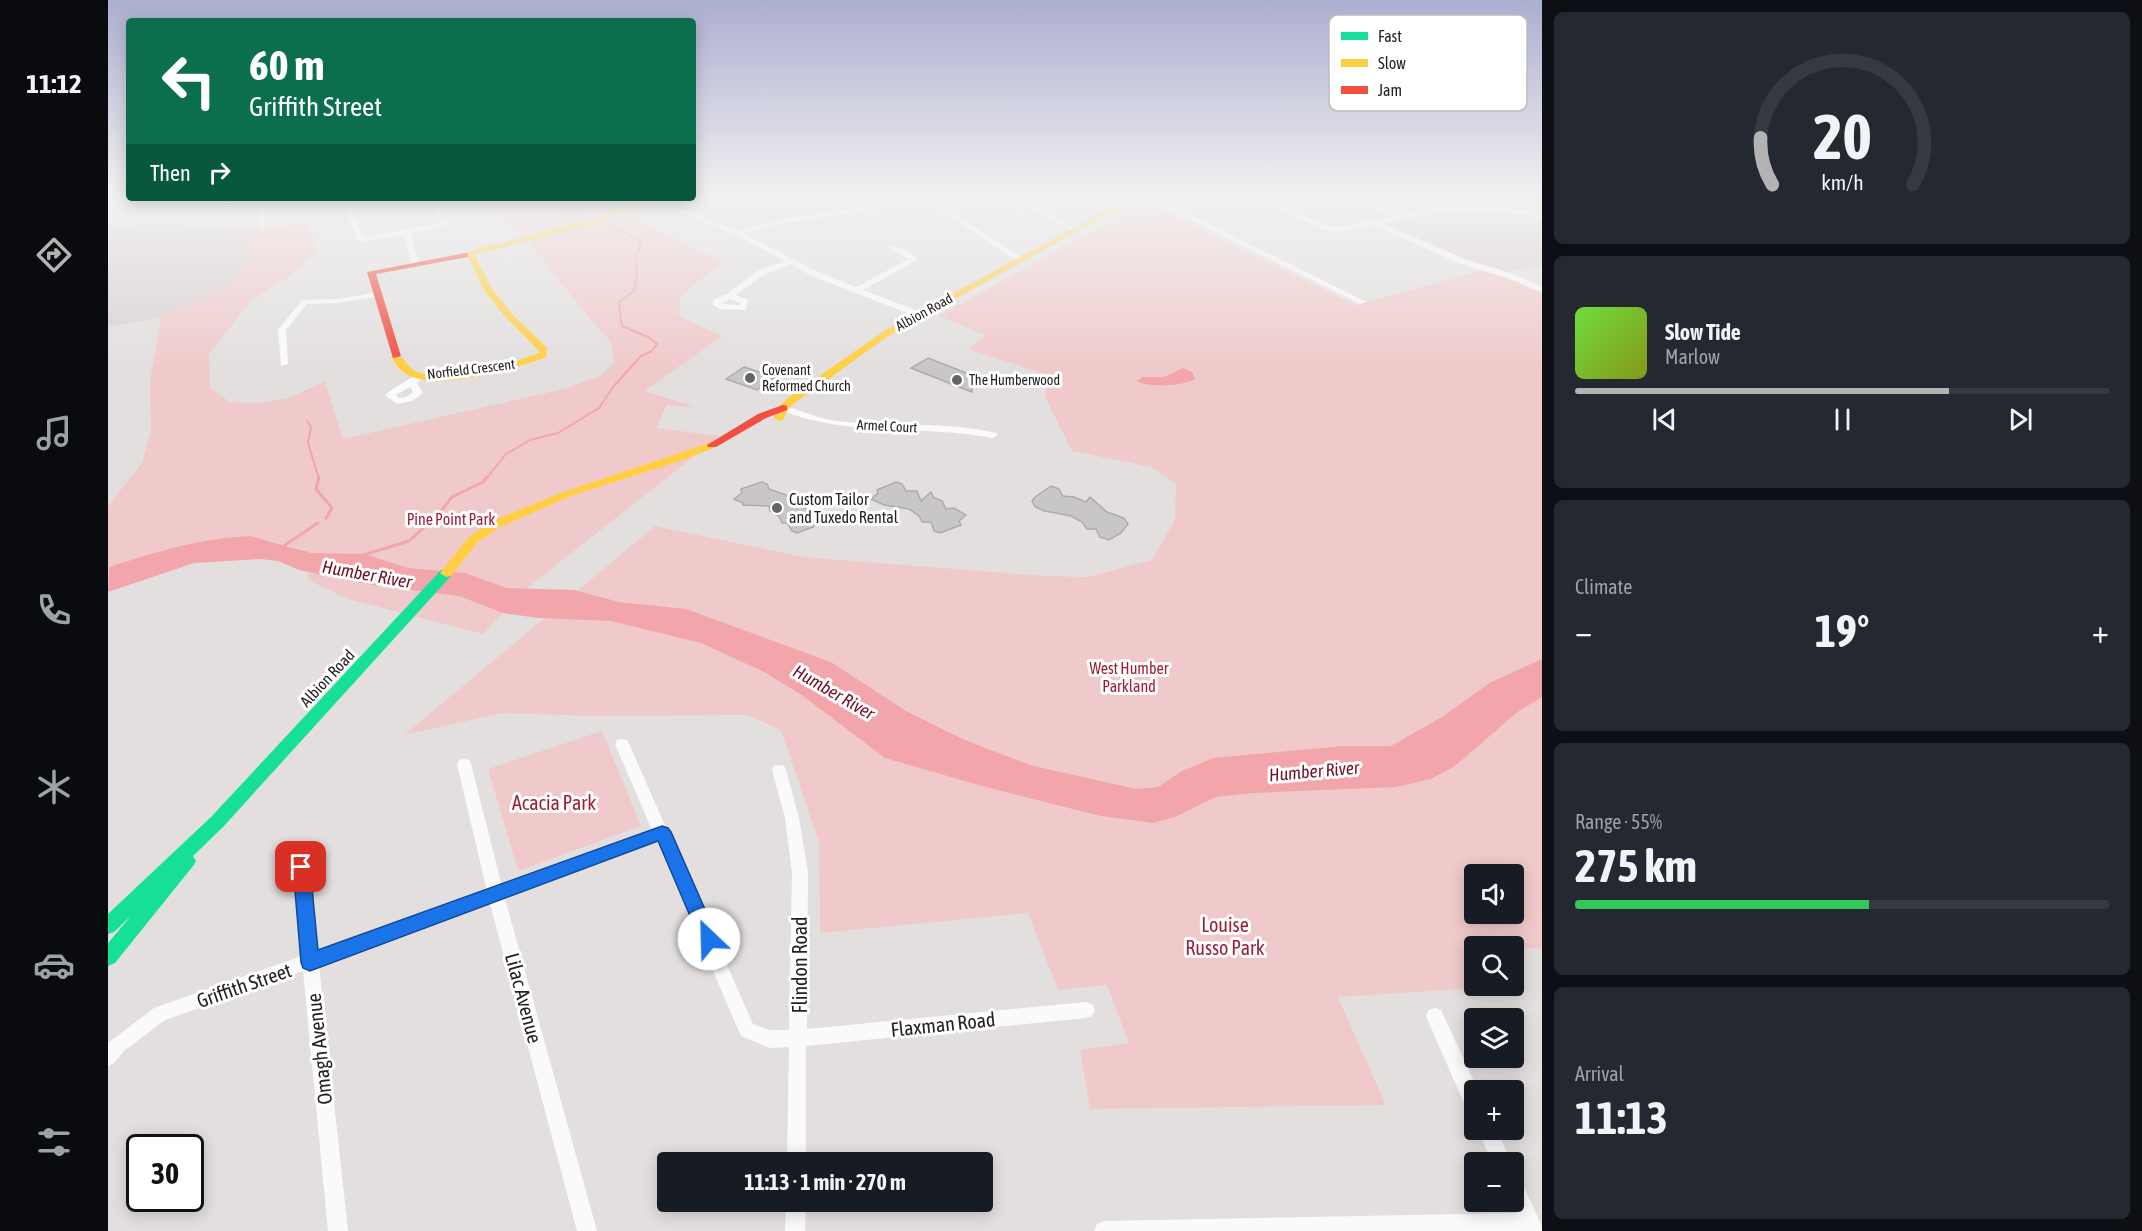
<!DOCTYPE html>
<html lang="en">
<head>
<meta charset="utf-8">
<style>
  :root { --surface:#171b24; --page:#242831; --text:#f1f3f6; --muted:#9ea1a6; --line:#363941; --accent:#b3b3b4 }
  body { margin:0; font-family:"Asap Condensed",sans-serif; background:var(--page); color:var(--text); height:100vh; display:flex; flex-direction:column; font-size:22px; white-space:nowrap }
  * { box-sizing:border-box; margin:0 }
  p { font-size:20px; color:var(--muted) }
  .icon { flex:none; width:33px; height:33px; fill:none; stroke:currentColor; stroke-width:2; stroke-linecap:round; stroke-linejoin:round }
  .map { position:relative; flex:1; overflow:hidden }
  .side { display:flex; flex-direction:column; gap:12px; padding:12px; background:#0d0f14; width:600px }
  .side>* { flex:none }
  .top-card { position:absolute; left:18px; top:18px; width:570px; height:183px; border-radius:6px; box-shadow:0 3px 15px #0003; background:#0b6e4f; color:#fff; overflow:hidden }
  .tools { position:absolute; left:1356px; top:864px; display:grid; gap:12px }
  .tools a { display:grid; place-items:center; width:60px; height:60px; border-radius:6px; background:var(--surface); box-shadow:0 3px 15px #0003; font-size:30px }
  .speed { position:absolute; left:18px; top:1134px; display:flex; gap:12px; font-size:30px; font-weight:700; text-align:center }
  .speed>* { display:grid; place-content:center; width:78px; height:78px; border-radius:50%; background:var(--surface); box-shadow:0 3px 15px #0003; line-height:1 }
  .speed .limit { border:3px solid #111; border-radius:9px; background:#fff; color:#111 }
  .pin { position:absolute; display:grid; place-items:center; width:51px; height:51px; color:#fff; margin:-26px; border-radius:12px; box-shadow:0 3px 9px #0006 }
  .me { position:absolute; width:66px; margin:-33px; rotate:336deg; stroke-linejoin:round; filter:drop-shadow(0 0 4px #0008) }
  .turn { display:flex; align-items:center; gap:21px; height:126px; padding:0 24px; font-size:27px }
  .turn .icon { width:78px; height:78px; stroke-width:2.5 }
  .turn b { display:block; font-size:42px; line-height:51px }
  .then { display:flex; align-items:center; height:57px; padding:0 24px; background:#0003; gap:12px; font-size:22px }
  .big { font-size:45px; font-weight:700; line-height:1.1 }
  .side .tile { flex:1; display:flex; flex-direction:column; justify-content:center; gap:9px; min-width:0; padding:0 21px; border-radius:9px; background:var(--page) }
  .side .dial { align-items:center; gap:0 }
  .dial svg { height:156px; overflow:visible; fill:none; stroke:var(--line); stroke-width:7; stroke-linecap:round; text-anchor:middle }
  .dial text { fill:var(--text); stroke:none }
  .song { display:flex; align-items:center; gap:18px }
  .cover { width:72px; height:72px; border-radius:9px; background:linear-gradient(135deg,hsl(100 70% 55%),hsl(70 70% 35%)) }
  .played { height:6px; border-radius:3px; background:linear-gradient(90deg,var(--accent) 70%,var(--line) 70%) }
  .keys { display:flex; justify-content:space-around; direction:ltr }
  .heat { display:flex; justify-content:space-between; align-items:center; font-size:33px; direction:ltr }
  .charge { height:9px; border-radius:4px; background:linear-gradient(90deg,#34c759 55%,var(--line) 0) }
  .trip { position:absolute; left:549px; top:1152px; width:336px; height:60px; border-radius:6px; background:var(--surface); box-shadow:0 3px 15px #0003; font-weight:700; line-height:60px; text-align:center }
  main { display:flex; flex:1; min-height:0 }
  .dock { display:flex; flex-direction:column; width:108px; justify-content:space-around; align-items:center; background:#090b0e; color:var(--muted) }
  .dock .icon { width:42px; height:42px }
  .dock .current { color:var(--accent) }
  .dock b { font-size:27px; color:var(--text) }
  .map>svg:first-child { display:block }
  .built { fill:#dbd1d1 }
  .green { fill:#f0cacb; fill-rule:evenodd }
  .water { fill:#f2a6ab }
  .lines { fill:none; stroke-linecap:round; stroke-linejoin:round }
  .stream-far2 { stroke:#f2a6ab; stroke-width:1.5 }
  .stream-far1 { stroke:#f2a6ab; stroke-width:2 }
  .stream { stroke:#f2a6ab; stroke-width:3 }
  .building { fill:#c9c6c6; stroke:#aeabab; stroke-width:1.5 }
  .street { fill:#fbfafa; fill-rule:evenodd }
  .fast { fill:#16e098; fill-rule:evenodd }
  .slow { fill:#ffcf43; fill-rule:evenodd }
  .jam { fill:#f24e42; fill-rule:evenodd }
  .route { fill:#1a73e8; stroke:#114b97; stroke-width:1.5 }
  .poi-dot { fill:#676464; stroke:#fff; stroke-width:2 }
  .labels { text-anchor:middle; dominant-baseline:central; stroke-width:6; stroke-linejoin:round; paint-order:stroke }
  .far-street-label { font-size:14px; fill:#242121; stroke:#fff }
  .far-poi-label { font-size:14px; fill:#242121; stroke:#fff; text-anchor:start }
  .poi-label { font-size:16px; fill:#242121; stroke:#fff; text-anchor:start }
  .park-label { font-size:16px; fill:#9d1f37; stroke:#fff }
  .street-label { font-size:16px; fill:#242121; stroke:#fff }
  .water-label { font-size:18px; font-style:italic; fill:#711125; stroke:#fff }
  .near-park-label { font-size:20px; fill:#9d1f37; stroke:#fff }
  .near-street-label { font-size:20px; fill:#242121; stroke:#fff }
  .key { fill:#fff; stroke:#bdbcbc; stroke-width:1.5 }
  .key-label { font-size:16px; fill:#242121 }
</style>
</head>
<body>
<main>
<nav class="dock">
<b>11:12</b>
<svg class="icon current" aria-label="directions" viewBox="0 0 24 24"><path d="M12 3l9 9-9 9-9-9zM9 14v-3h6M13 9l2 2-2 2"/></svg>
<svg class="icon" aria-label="music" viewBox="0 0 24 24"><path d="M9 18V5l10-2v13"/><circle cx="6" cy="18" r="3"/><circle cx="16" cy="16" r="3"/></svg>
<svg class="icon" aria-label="phone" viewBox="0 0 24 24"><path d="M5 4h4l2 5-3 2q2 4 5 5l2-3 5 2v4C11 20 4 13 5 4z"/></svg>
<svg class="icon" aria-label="climate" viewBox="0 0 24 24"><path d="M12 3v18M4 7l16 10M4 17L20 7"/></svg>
<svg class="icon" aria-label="car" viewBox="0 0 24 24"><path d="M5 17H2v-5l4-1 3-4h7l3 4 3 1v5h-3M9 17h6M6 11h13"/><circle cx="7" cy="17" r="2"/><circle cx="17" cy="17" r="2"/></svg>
<svg class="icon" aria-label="filters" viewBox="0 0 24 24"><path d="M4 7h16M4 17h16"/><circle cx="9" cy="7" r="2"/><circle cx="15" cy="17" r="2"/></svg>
</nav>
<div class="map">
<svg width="1434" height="1231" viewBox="0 0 1434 1231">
  <rect width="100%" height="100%" fill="#e3dfdf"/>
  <!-- built -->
  <g class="built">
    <polygon points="593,196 805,196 810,199 766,207 656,221"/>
    <polygon points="1365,212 1400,214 1434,219 1434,265 1402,272 1357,259 1281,225 1336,213"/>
    <polygon points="47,222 121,229 137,235 144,254 122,287 53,317 0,327 1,229"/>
  </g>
  <!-- green -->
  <g class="green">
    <polygon points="378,198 486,198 511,211 418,238 387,210"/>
    <path d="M1037,202L1247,305L1379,269L1434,294V659L1383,682L1370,746L1411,711L1434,697V949L1414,947L1406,950V946H1366V986H1401L1230,997L1278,1105L982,1109L972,1050L1021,1043L999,985L950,990L920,913L712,933L711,843L673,730L639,715L485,716L394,713L296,735L547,526L695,557L937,576L979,577L1044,560L1067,520L1068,484L1043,467L964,451L937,397L939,375L861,349L877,335L831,316ZM651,636L723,662L798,711L857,740L922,765L1028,790L1050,787L1072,772L1146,793L1108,797L1067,817L1045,823L992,816L874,786L695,696L658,673ZM1366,874H1406V914H1366Z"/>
    <polygon points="517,214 615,263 588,282 572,297 571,316 614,336 537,391 587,407 559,405 548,428 612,436 419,588 375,634 240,599 200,580 204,553 161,540 54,550 0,567 0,506 34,463 43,430 42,381 53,317 122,287 144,254 137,235 121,229 198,224 209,250 187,272 142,302 101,354 102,388 122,402 151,403 181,398 217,381 235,439 460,388 492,376 506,363 503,342 478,314 421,242"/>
    <polygon points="494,731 533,826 410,871 380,769"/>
  </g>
  <!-- water -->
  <g class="water">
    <path d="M1075,368L1084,372L1087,379C1076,386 1040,388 1029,381L1035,377H1056Z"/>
    <path d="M142,536L204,553L256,554L300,568L357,573L399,588L466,590L511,602L578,609L723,662L798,711L857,740L922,765L1028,789L1050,787L1072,772L1105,758L1235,746H1283L1334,717L1383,682L1434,659V697L1411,711L1347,766L1323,779L1288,787L1146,793L1108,797L1067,817L1045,823L992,816L874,786L777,758L695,696L658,673L593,643L503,621L430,618L395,613L351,596L263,585L191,570L170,561L152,559L86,563L0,592L1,567C50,551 90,539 142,536Z"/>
  </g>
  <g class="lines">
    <!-- stream-far2 -->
    <g class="stream-far2">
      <polyline points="447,198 451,200 455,210 478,216"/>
      <polyline points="498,224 523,235 532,242 532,249 527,255 529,273 526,291 511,302 513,322"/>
    </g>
    <!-- stream-far1 -->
    <g class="stream-far1">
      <polyline points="199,421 203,427 200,443 211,479"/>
      <polyline points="378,479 398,454 422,440 450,433 491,408 505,387 533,356 544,351 549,344 542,338 514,326 513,320"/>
    </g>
    <!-- stream -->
    <g class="stream">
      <polyline points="211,477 208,489 224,508 218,518"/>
      <polyline points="174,547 210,523"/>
      <polyline points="252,556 301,541 327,518 344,497 375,482 379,477"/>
    </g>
  </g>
  <!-- building -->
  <g class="building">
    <polygon points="820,358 858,373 863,377 864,392 803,368"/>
    <polygon points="636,367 667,377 649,390 618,379"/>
    <polygon points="654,482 659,484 661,489 681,496 686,492 688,497 697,501 698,509 707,508 717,515 705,527 689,533 684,531 679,523 674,523 671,516 662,511 661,506 635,505 635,503 626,499 634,493 633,489"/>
    <polygon points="788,482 794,484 798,491 809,491 813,501 823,492 825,497 834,501 838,509 846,508 858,515 851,521 853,525 832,533 826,531 823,522 814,522 811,516 801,509 776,505 763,499 770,493 769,490"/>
    <polygon points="943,486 951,489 955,496 966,497 978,502 982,497 999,512 1016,518 1020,524 1013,533 1001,540 992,537 988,529 979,529 974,522 963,516 937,511 927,507 924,501 927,497"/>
  </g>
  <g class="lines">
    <!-- street -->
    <g class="street">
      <path d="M812,196H819L916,259L909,261L818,201L674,223L635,233L708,271L748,287L801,259L779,247L786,245L806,255L809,260L755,290L815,313V317H809L702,275L683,264L657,274L628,295L640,300L638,310L611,309L604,304L607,299L619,294L651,270L677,261L627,234L537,198H546L629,231L674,219L796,202L814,198ZM622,299L633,303L632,305L612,304Z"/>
      <polygon points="903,196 910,196 968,230 963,231"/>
      <polygon points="1002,196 1010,196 1020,202 1015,203"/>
      <polygon points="1036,196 1044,196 1259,302 1252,304"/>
      <polygon points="1145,196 1153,196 1217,225 1228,228 1285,216 1239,196 1247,196 1292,215 1335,206 1382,206 1434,213 1434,217 1382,210 1335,210 1273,223 1359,260 1405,274 1434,287 1434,292 1399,278 1353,264 1265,225 1228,232 1215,229"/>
      <path d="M143,198H158L156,229L151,228L152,200C133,203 93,215 77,207L80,205H98Z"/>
      <polygon points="236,198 242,198 246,217 256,237 333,223 320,198 326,198 340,222 338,226 302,233 312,264 308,266 304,264 295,235 251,242 240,217"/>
      <polygon points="270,292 274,294 273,296 229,303 199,304 178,330 180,364 173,366 170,330 194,300 229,299"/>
      <path d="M312,373L316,376L309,383L315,393L304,401L289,404L277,395L286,388ZM302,387L305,392L298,397L291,398L288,395Z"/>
      <path d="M675,405C691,410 706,417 723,420C778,429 834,420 888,433L890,435L885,438C811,424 743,438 672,410L670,408Z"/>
      <polygon points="514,739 519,740 521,744 645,1024 662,1030 681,1030 684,872 677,818 664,770 666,766 671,765 676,766 678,770 691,818 700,872 699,1029 978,1002 984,1004 987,1010 984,1016 978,1018 698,1046 698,1162 679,1162 681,1047 662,1048 633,1036 549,841 397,899 489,1231 469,1231 382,904 211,965 240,1231 220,1231 195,971 57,1020 16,1051 6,1063 0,1066 0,1043 46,1008 194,956 185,867 188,862 193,860 198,862 201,867 210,951 379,891 349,764 351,760 356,759 361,760 363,764 394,886 544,830 507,744 509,740"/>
      <polygon points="1327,1008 1333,1010 1370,1090 1366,1090 1366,1112 1359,1110 1318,1016 1321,1010"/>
      <polygon points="1370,1130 1389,1130 1403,1162 1384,1162"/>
      <polygon points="1406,1178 1413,1181 1433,1224 1434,1231 986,1231 989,1224 996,1221 1408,1213 1402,1202 1406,1202"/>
      <polygon points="678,1202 698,1202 697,1231 677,1231"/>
    </g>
    <!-- fast -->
    <polygon class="fast" points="338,569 344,573 343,576 115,827 85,856 88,861 85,866 7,963 0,966 0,943 23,916 6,932 0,934 0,914 103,817 333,570"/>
    <!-- slow -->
    <g class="slow">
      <polygon points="1024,196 1033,196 782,335 688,402 680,409 675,420 671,421 666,418 671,406 680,398 776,331"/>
      <path d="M544,199L551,201L479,226L367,255L384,289L406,316L439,348L438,357C406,369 334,390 302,376C293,372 287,365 283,356L288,353C297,357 300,370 312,373C346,381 399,365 431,353V351L400,320L377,292L360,257H354V253L473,222Z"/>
      <polygon points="604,442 609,445 608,447 572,461 463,496 392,527 369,543 343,576 338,577 332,573 361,537 384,521 455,492"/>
    </g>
    <!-- jam -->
    <g class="jam">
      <polygon points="357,253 360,253 360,257 268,274 293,356 285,358 259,272"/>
      <polygon points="675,405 679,406 679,410 658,418 608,447 600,447 599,445 650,414"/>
    </g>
  </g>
  <!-- sky -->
  <linearGradient id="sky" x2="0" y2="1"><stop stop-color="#acaed0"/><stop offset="0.53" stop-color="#f2f1f1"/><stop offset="1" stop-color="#f2f1f1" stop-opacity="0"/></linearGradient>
  <rect width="1434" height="368" fill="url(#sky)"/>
  <!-- route -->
  <polygon class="route" points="554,826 560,828 563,832 610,939 607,944 601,947 594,944 550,841 202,971 195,968 193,962 185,867 187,862 193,860 200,862 202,867 210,950"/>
  <!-- markers -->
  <g class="poi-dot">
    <circle cx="642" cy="378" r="6"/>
    <circle cx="849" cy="380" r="6"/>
    <circle cx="669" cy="508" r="6"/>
  </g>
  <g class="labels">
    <!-- far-street labels -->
    <g class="far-street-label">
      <text transform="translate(816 312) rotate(-29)">Albion Road</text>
      <text transform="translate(363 369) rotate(-7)">Norfield Crescent</text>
      <text transform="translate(779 426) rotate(3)">Armel Court</text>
    </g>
    <!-- far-poi labels -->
    <g class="far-poi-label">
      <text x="654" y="370">Covenant<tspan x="654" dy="16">Reformed Church</tspan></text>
      <text x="861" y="380">The Humberwood</text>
    </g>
    <!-- poi labels -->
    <g class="poi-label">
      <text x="681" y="499">Custom Tailor<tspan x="681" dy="18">and Tuxedo Rental</tspan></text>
    </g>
    <!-- park labels -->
    <g class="park-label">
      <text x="343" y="519">Pine Point Park</text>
      <text x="1021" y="668">West Humber<tspan x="1021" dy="18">Parkland</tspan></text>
    </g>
    <!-- street labels -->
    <g class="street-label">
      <text transform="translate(219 678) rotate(-47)">Albion Road</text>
    </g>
    <!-- water labels -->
    <g class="water-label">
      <text transform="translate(259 574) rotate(10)">Humber River</text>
      <text transform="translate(726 692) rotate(30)">Humber River</text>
      <text transform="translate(1206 771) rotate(-5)">Humber River</text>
    </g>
    <!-- near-park labels -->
    <g class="near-park-label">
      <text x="446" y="802">Acacia Park</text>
      <text x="1117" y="924">Louise<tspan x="1117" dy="23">Russo Park</tspan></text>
    </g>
    <!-- near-street labels -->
    <g class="near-street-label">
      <text transform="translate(691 965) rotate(-90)">Flindon Road</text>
      <text transform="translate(136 985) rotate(-19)">Griffith Street</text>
      <text transform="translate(416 998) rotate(75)">Lilac Avenue</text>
      <text transform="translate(835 1024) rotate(-6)">Flaxman Road</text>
      <text transform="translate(211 1049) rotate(-96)">Omagh Avenue</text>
    </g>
  </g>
  <!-- legend -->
  <rect x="1221" y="15" width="198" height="96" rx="9" class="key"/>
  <rect x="1233" y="32" width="27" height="8" fill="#16e098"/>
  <rect x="1233" y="59" width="27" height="8" fill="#ffcf43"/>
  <rect x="1233" y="86" width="27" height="8" fill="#f24e42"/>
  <g class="key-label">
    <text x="1270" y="42">Fast</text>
    <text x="1270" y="69">Slow</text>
    <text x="1270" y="96">Jam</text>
  </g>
</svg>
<div class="tools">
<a><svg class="icon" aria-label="sound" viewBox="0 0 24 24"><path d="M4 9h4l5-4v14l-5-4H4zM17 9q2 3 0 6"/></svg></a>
<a><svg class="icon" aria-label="search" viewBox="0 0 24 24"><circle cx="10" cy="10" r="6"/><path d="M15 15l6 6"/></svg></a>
<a><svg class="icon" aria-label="layers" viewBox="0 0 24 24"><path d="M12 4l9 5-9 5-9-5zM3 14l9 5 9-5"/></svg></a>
<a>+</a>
<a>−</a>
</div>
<div class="speed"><div class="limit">30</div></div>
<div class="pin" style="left:193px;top:867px;background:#d93025"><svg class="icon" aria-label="arrive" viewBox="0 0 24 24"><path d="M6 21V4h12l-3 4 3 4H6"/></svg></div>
<svg class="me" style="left:601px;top:939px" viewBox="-20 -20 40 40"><circle r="19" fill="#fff"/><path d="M0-13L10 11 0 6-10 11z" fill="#1a73e8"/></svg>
<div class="trip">11:13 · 1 min · 270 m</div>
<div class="top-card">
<div class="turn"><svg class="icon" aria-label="left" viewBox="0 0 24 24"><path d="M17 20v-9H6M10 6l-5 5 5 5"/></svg><div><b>60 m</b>Griffith Street</div></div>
<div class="then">Then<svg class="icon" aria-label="right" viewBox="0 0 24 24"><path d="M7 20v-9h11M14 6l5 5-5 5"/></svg></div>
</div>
</div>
<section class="side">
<div class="tile dial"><svg viewBox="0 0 100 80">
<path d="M14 69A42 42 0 1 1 86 69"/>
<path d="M14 69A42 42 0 0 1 8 45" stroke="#b3b3b4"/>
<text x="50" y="56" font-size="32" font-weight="700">20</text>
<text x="50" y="72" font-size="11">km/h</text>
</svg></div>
<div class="tile">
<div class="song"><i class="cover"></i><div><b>Slow Tide</b><p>Marlow</p></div></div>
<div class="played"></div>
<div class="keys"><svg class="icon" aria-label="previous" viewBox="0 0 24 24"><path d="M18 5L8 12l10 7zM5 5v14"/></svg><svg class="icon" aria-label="pause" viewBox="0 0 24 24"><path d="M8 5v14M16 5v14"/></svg><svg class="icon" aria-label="next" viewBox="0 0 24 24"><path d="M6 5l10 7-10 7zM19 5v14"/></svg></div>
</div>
<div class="tile"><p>Climate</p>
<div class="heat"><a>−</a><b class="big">19°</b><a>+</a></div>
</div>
<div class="tile"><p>Range · 55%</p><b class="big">275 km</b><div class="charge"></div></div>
<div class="tile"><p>Arrival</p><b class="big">11:13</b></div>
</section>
</main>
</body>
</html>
